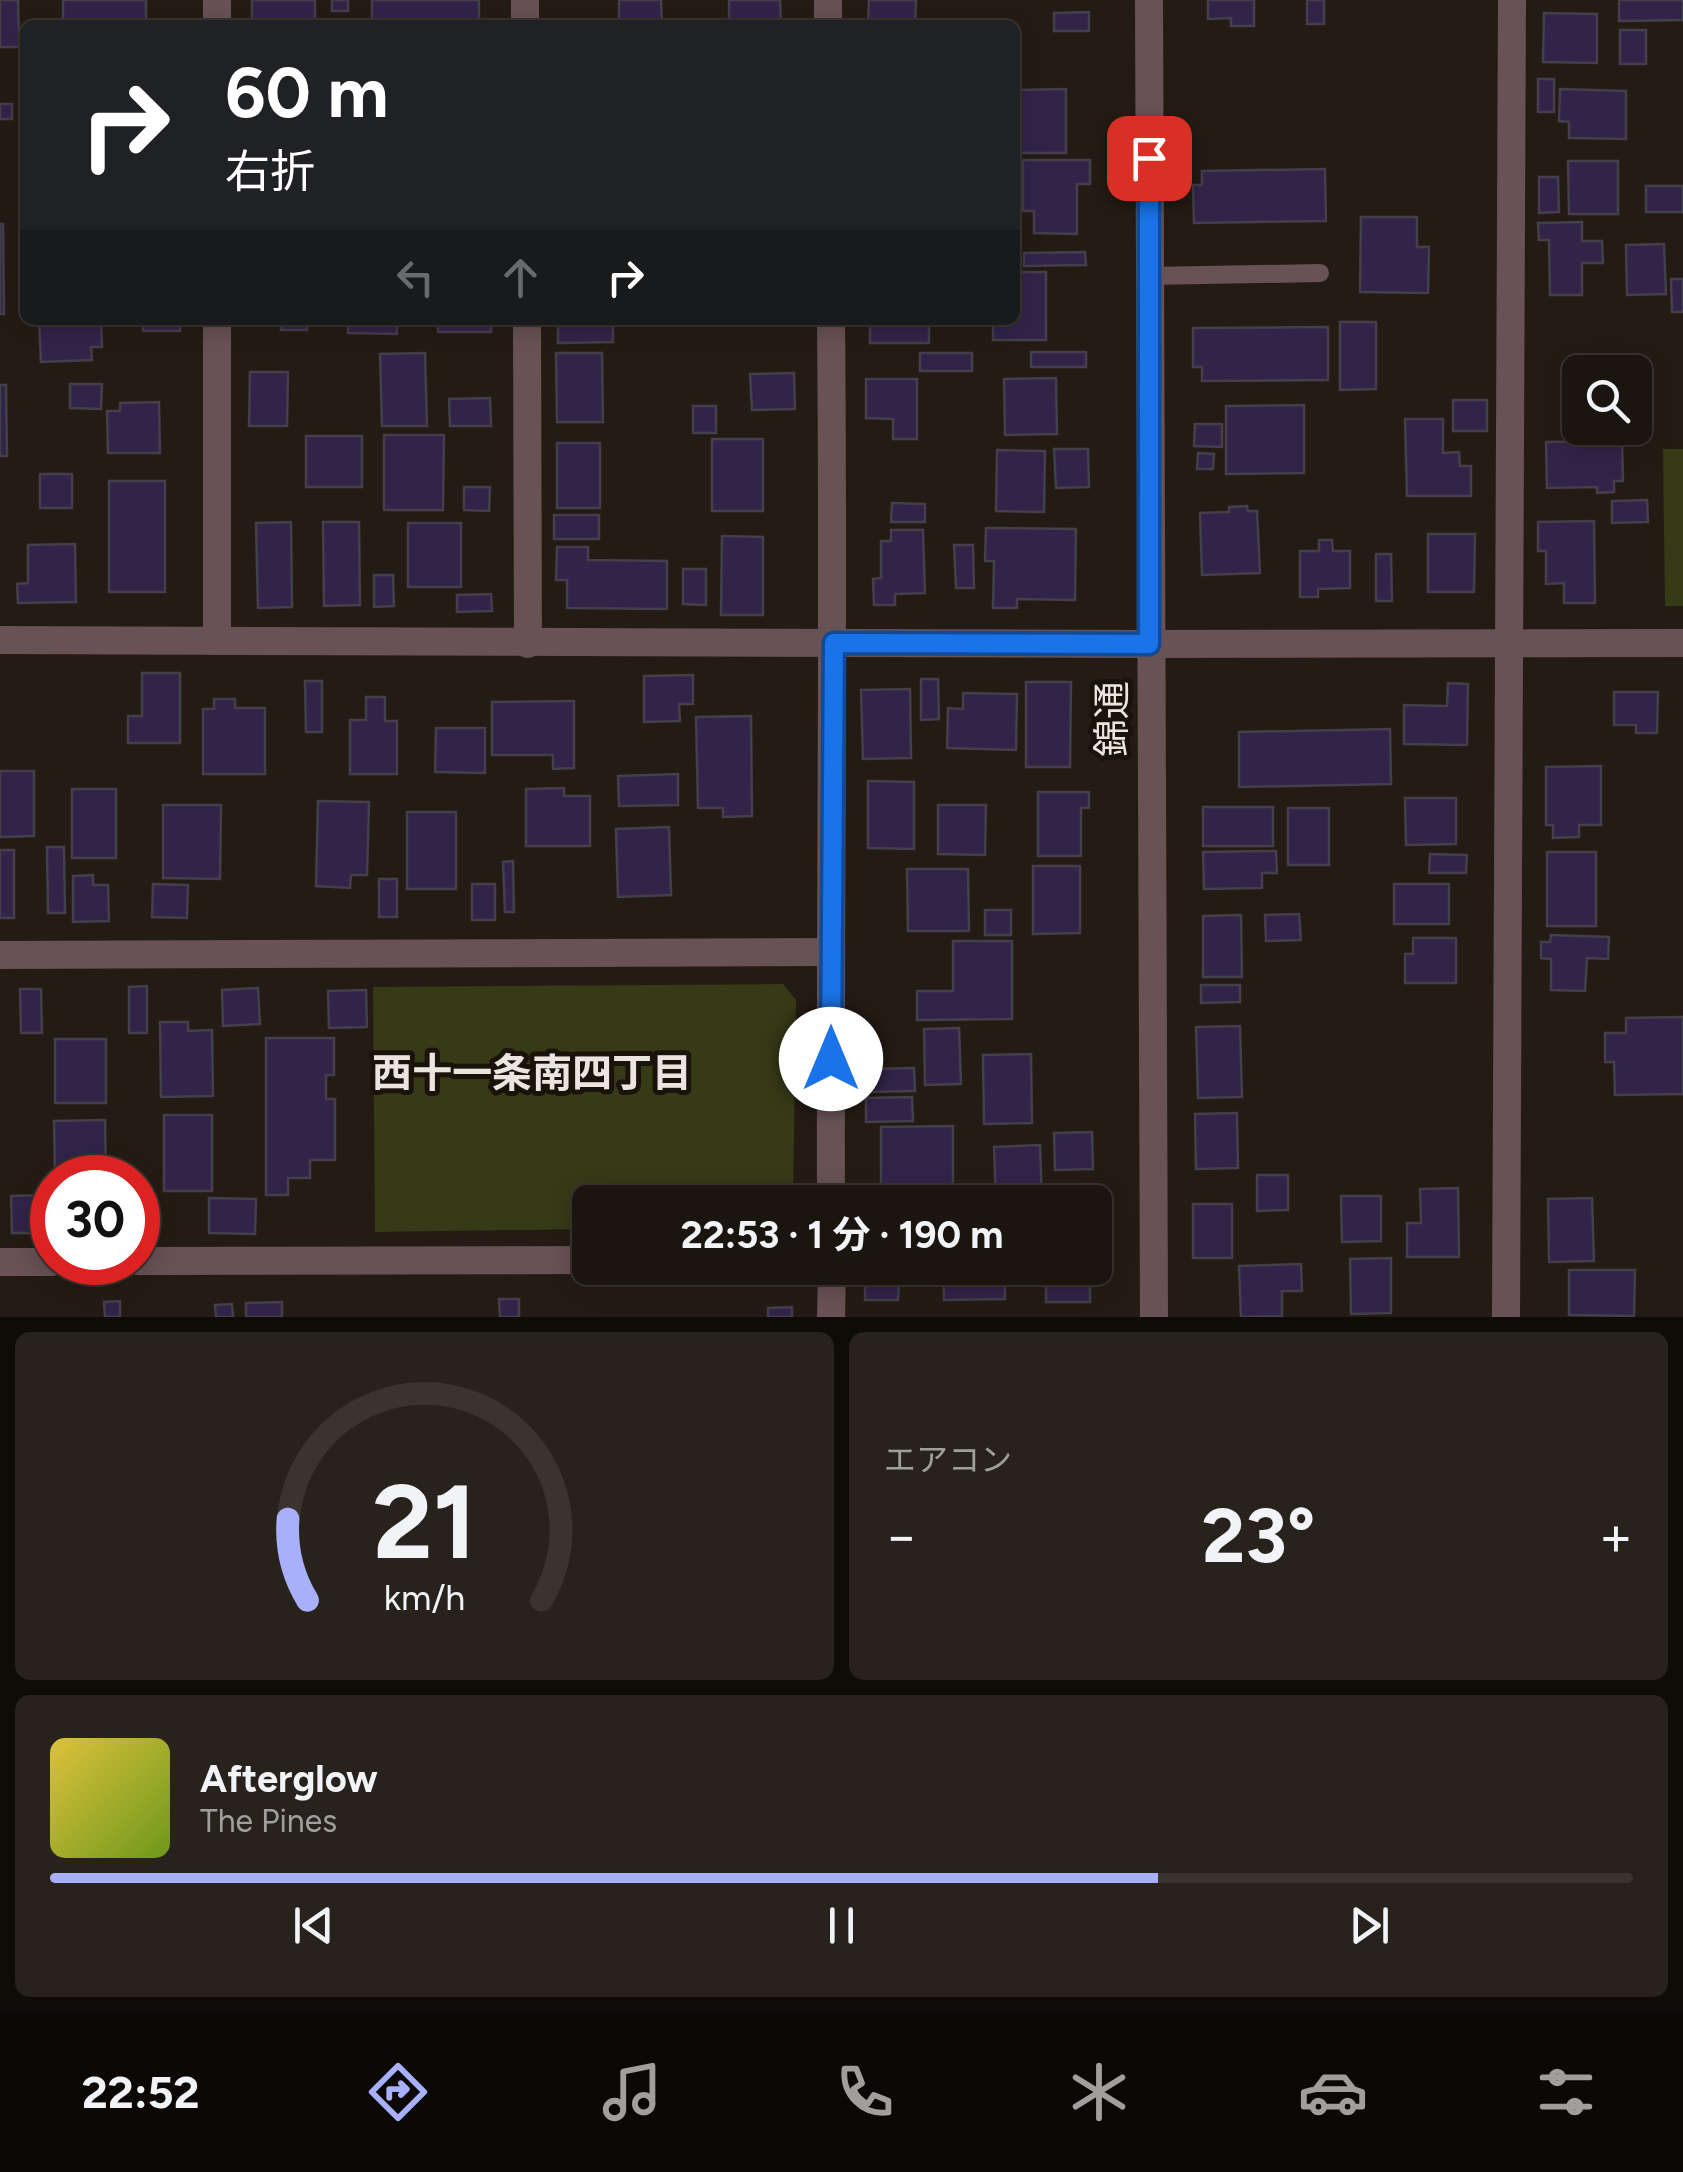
<!DOCTYPE html>
<html lang="ja">
<head>
<meta charset="utf-8">
<style>
  :root { --surface:#1b150f; --page:#28221d; --text:#f1f3f6; --muted:#a09f9e; --line:#39342f; --accent:#a8b0fc }
  body { margin:0; font-family:Figtree,"Noto Sans JP",sans-serif; background:var(--page); color:var(--text); height:100vh; display:flex; flex-direction:column; font-size:38px; white-space:nowrap }
  * { box-sizing:border-box; margin:0 }
  p { font-size:32px; color:var(--muted) }
  .icon { flex:none; width:55px; height:55px; fill:none; stroke:currentColor; stroke-width:2; stroke-linecap:round; stroke-linejoin:round }
  .map { position:relative; height:1317px; overflow:hidden }
  .drawer { display:flex; flex-direction:column; gap:15px; padding:15px; background:#0f0c08; flex:1 }
  .drawer>* { flex:none }
  .hud { position:absolute; left:20px; top:20px; width:1000px; height:305px; border-radius:15px; box-shadow:0 5px 25px #0003,0 0 0 2px var(--line); background:#202124; color:#fff; overflow:hidden }
  .controls { position:absolute; left:1562px; top:355px; display:grid; gap:20px }
  .controls a { display:grid; place-items:center; width:90px; height:90px; border-radius:15px; background:var(--surface); box-shadow:0 5px 25px #0003,0 0 0 2px var(--line); font-size:50px }
  .speed { position:absolute; left:30px; top:1155px; display:flex; gap:20px; font-size:50px; font-weight:700; text-align:center }
  .speed>* { display:grid; place-content:center; width:130px; height:130px; border-radius:50%; background:var(--surface); box-shadow:0 5px 25px #0003,0 0 0 2px var(--line); line-height:1 }
  .speed .limit { border:15px solid #d22; background:#fff; color:#111 }
  .pin { position:absolute; display:grid; place-items:center; width:85px; height:85px; color:#fff; margin:-42px; border-radius:20px; box-shadow:0 5px 15px #0006 }
  .me { position:absolute; width:110px; margin:-55px; rotate:0deg; stroke-linejoin:round; filter:drop-shadow(0 0 8px #0008) }
  .turn { display:flex; align-items:center; gap:35px; height:210px; padding:0 40px; font-size:45px }
  .turn .icon { width:130px; height:130px; stroke-width:2.5 }
  .turn b { display:block; font-size:70px; line-height:85px }
  .lanes { display:flex; align-items:center; height:95px; padding:0 40px; background:#0003; justify-content:center; gap:50px; direction:ltr }
  .lanes .off { opacity:.35 }
  .big { font-size:75px; font-weight:700; line-height:1.1 }
  .drawer .widget { flex:1; display:flex; flex-direction:column; justify-content:center; gap:15px; min-width:0; padding:0 35px; border-radius:15px; background:var(--page) }
  .drawer .dial { align-items:center; gap:0 }
  .dial svg { height:260px; overflow:visible; fill:none; stroke:var(--line); stroke-width:7; stroke-linecap:round; text-anchor:middle }
  .dial text { fill:var(--text); stroke:none }
  .song { display:flex; align-items:center; gap:30px }
  .cover { width:120px; height:120px; border-radius:15px; background:linear-gradient(135deg,hsl(50 70% 55%),hsl(80 70% 35%)) }
  .played { height:10px; border-radius:5px; background:linear-gradient(90deg,var(--accent) 70%,var(--line) 70%) }
  .keys { display:flex; justify-content:space-around; direction:ltr }
  .heat { display:flex; justify-content:space-between; align-items:center; font-size:55px; direction:ltr }
  .drawer .tiles { flex:1; display:grid; gap:15px; grid-template-columns:1fr 1fr }
  .widget:last-child { grid-column:span 2 }
  .trip { position:absolute; left:572px; top:1185px; width:540px; height:100px; border-radius:15px; background:var(--surface); box-shadow:0 5px 25px #0003,0 0 0 2px var(--line); font-weight:700; line-height:100px; text-align:center }
  .menu { display:flex; height:160px; justify-content:space-around; align-items:center; background:#0b0806; color:var(--muted) }
  .menu .icon { width:70px; height:70px }
  .menu .selected { color:var(--accent) }
  .menu b { font-size:45px; color:var(--text) }
  .map>svg:first-child { display:block }
  .green { fill:#373a17 }
  .building { fill:#322449; stroke:#433f4b; stroke-width:2.5 }
  .lines { fill:none; stroke-linecap:round; stroke-linejoin:round }
  .service { stroke:#685256; stroke-width:18 }
  .minor { stroke:#685256; stroke-width:28 }
  .tertiary { stroke:#685256; stroke-width:28 }
  .route-casing { stroke:#114b97; stroke-width:25 }
  .route { stroke:#1a73e8; stroke-width:18 }
  .labels { text-anchor:middle; dominant-baseline:central; stroke-width:10; stroke-linejoin:round; paint-order:stroke }
  .street-label { font-size:38px; fill:#ebe5e0; stroke:#1a130b }
  .neighbourhood-label { font-size:40px; font-weight:bold; fill:#ebe5e0; stroke:#1a130b }
</style>
</head>
<body>
<div class="map">
<svg width="1683" height="1317" viewBox="0 0 1683 1317">
  <rect width="100%" height="100%" fill="#241c14"/>
  <!-- green -->
  <g class="green">
    <polygon points="1663,449 1683,449 1683,606 1665,606"/>
    <polygon points="783,984 796,1000 793,1202 590,1202 590,1229 375,1232 373,987"/>
  </g>
  <!-- building -->
  <g class="building">
    <polygon points="0,0 18,0 19,47 0,47"/>
    <rect x="63" y="0" width="83" height="25"/>
    <rect x="252" y="0" width="63" height="25"/>
    <rect x="332" y="0" width="16" height="11"/>
    <rect x="372" y="0" width="107" height="25"/>
    <polygon points="619,0 661,0 662,25 619,25"/>
    <polygon points="729,0 780,0 781,25 729,25"/>
    <polygon points="869,0 916,0 915,25 868,25"/>
    <polygon points="1208,0 1254,0 1254,26 1231,26 1231,18 1208,19"/>
    <rect x="1307" y="0" width="17" height="24"/>
    <polygon points="1619,0 1683,0 1683,20 1619,21"/>
    <polygon points="1089,12 1089,31 1054,31 1054,13"/>
    <polygon points="1544,13 1597,14 1597,63 1543,62"/>
    <rect x="1620" y="30" width="26" height="34"/>
    <rect x="1538" y="79" width="16" height="33"/>
    <polygon points="1066,89 1066,153 1018,153 1018,90"/>
    <polygon points="1560,89 1626,91 1626,139 1569,138 1569,122 1559,121"/>
    <rect x="0" y="104" width="12" height="15"/>
    <polygon points="1023,160 1090,160 1090,184 1077,184 1077,234 1034,233 1034,211 1023,211"/>
    <polygon points="1568,161 1618,161 1618,214 1569,214"/>
    <polygon points="1325,169 1326,221 1194,223 1193,185 1202,185 1202,171"/>
    <polygon points="1539,177 1558,177 1559,212 1539,213"/>
    <rect x="1646" y="186" width="37" height="26"/>
    <polygon points="1361,217 1417,217 1417,247 1429,247 1428,293 1360,292"/>
    <polygon points="1582,222 1582,241 1602,241 1603,263 1582,263 1582,295 1550,295 1549,240 1539,240 1538,223"/>
    <polygon points="0,224 3,224 4,314 0,314"/>
    <polygon points="1664,244 1666,294 1627,295 1626,245"/>
    <polygon points="1085,252 1086,265 1024,266 1024,253"/>
    <polygon points="1015,272 1046,272 1046,340 993,340 993,320 1015,320"/>
    <polygon points="1671,279 1683,279 1683,312 1672,312"/>
    <polygon points="39,320 101,320 102,347 91,347 92,360 41,362"/>
    <rect x="143" y="320" width="37" height="11"/>
    <polygon points="253,320 307,320 307,330 281,330 281,324 253,324"/>
    <polygon points="348,320 397,320 397,334 348,333"/>
    <rect x="438" y="320" width="53" height="12"/>
    <polygon points="558,320 613,320 613,342 558,343"/>
    <rect x="870" y="320" width="59" height="23"/>
    <polygon points="1340,322 1376,322 1376,389 1340,390"/>
    <polygon points="1328,327 1328,380 1202,381 1202,367 1193,367 1193,328"/>
    <rect x="1031" y="352" width="55" height="15"/>
    <polygon points="425,353 427,426 382,426 380,354"/>
    <polygon points="556,353 602,353 603,422 557,422"/>
    <rect x="920" y="353" width="52" height="18"/>
    <polygon points="250,372 288,372 287,426 249,426"/>
    <polygon points="794,373 795,409 752,410 750,374"/>
    <polygon points="1056,378 1057,434 1005,435 1004,379"/>
    <polygon points="866,379 917,379 917,439 893,439 893,419 866,418"/>
    <polygon points="70,384 102,384 101,409 70,408"/>
    <polygon points="0,385 6,385 7,456 0,456"/>
    <polygon points="490,398 491,426 450,426 449,399"/>
    <rect x="1453" y="400" width="34" height="31"/>
    <polygon points="159,402 160,453 108,453 107,411 120,411 120,403"/>
    <polygon points="1304,405 1304,473 1226,474 1226,406"/>
    <rect x="693" y="406" width="23" height="27"/>
    <polygon points="1405,419 1443,419 1443,453 1459,452 1460,466 1471,466 1471,496 1407,496"/>
    <polygon points="1195,424 1222,424 1222,447 1194,446"/>
    <polygon points="384,435 444,435 443,510 384,510"/>
    <rect x="306" y="436" width="56" height="51"/>
    <rect x="712" y="439" width="51" height="72"/>
    <polygon points="1622,441 1623,481 1614,481 1614,492 1597,493 1597,487 1547,488 1546,442"/>
    <rect x="557" y="443" width="43" height="65"/>
    <polygon points="1054,449 1088,449 1089,487 1056,488"/>
    <polygon points="997,450 1045,451 1044,512 996,511"/>
    <polygon points="1198,453 1214,454 1213,469 1197,469"/>
    <rect x="40" y="474" width="32" height="34"/>
    <rect x="109" y="481" width="56" height="111"/>
    <polygon points="464,487 490,487 489,511 464,510"/>
    <polygon points="1647,500 1648,522 1612,523 1612,501"/>
    <polygon points="892,503 925,504 925,522 891,522"/>
    <polygon points="1247,506 1248,511 1257,511 1260,573 1202,575 1200,513 1229,512 1229,507"/>
    <rect x="554" y="515" width="45" height="24"/>
    <polygon points="1594,521 1595,603 1564,603 1564,583 1546,584 1546,551 1538,551 1538,522"/>
    <polygon points="291,522 292,607 258,608 256,523"/>
    <polygon points="323,522 359,522 360,605 324,606"/>
    <rect x="408" y="523" width="53" height="64"/>
    <polygon points="986,528 1076,529 1075,600 1017,599 1017,608 993,608 994,561 985,561"/>
    <polygon points="891,530 923,530 925,593 895,594 895,605 874,605 873,579 881,578 881,541 891,541"/>
    <polygon points="1428,534 1475,534 1474,592 1428,592"/>
    <polygon points="722,536 763,537 763,615 721,615"/>
    <polygon points="1319,540 1332,540 1333,551 1350,551 1350,588 1318,589 1318,597 1300,597 1300,551 1319,551"/>
    <polygon points="75,544 76,602 18,603 17,584 28,583 28,545"/>
    <polygon points="954,545 973,545 974,588 956,588"/>
    <polygon points="557,547 588,547 588,560 667,561 667,609 567,608 567,580 556,580"/>
    <polygon points="1376,554 1391,554 1392,601 1376,601"/>
    <polygon points="683,569 706,569 706,605 683,604"/>
    <polygon points="374,575 393,575 394,606 374,607"/>
    <polygon points="491,594 492,611 457,612 457,595"/>
    <polygon points="142,673 180,673 180,743 128,743 128,716 142,716"/>
    <polygon points="693,675 693,704 679,704 680,721 644,722 644,676"/>
    <polygon points="921,679 938,679 939,719 921,720"/>
    <polygon points="305,681 322,681 322,732 306,732"/>
    <polygon points="1026,682 1071,682 1070,767 1026,767"/>
    <polygon points="1448,683 1468,684 1467,745 1404,744 1404,705 1447,706"/>
    <polygon points="910,689 911,758 863,759 861,690"/>
    <polygon points="1614,692 1658,692 1657,733 1636,733 1636,725 1614,725"/>
    <polygon points="963,693 1017,694 1016,750 947,748 948,708 963,709"/>
    <polygon points="366,697 385,697 385,721 397,721 397,774 350,774 350,720 366,720"/>
    <polygon points="214,699 235,699 235,708 265,708 265,774 203,774 203,709 214,709"/>
    <polygon points="574,701 574,768 553,769 553,755 492,755 492,702"/>
    <polygon points="751,716 752,816 723,817 723,808 698,808 696,717"/>
    <polygon points="436,728 485,728 485,773 435,772"/>
    <polygon points="1390,729 1391,784 1239,787 1239,732"/>
    <polygon points="1601,766 1601,825 1579,825 1579,837 1553,838 1553,825 1546,825 1546,767"/>
    <polygon points="0,771 34,771 34,836 0,837"/>
    <polygon points="678,774 678,805 619,806 618,776"/>
    <polygon points="868,781 914,782 914,849 868,848"/>
    <polygon points="564,788 564,796 590,796 590,846 526,846 526,789"/>
    <rect x="72" y="789" width="44" height="69"/>
    <polygon points="1038,792 1089,792 1089,808 1081,808 1081,856 1038,856"/>
    <polygon points="1405,798 1456,798 1456,844 1406,845"/>
    <polygon points="318,801 369,802 367,875 351,875 350,888 316,886"/>
    <polygon points="163,805 221,805 220,879 163,878"/>
    <polygon points="938,805 986,805 985,855 938,854"/>
    <rect x="1203" y="807" width="70" height="39"/>
    <rect x="1288" y="808" width="41" height="57"/>
    <rect x="407" y="812" width="49" height="77"/>
    <polygon points="669,827 671,895 618,897 616,829"/>
    <polygon points="47,847 64,847 65,913 48,913"/>
    <rect x="0" y="850" width="14" height="68"/>
    <polygon points="1276,851 1277,873 1262,873 1262,888 1204,889 1203,852"/>
    <rect x="1547" y="852" width="49" height="74"/>
    <polygon points="1430,854 1467,855 1466,873 1429,873"/>
    <polygon points="513,861 514,912 505,912 503,862"/>
    <polygon points="1033,866 1080,866 1080,933 1033,934"/>
    <polygon points="907,869 968,869 969,931 908,931"/>
    <polygon points="93,875 93,885 108,885 109,921 73,922 73,876"/>
    <rect x="379" y="879" width="18" height="38"/>
    <polygon points="153,884 188,885 187,918 152,917"/>
    <rect x="472" y="884" width="23" height="36"/>
    <rect x="1394" y="884" width="55" height="40"/>
    <rect x="985" y="910" width="26" height="25"/>
    <polygon points="1299,914 1301,940 1266,941 1265,915"/>
    <polygon points="1241,915 1242,977 1203,977 1203,916"/>
    <polygon points="1551,935 1609,937 1608,959 1587,958 1585,991 1551,990 1551,959 1541,958 1541,942 1550,942"/>
    <polygon points="1413,938 1456,938 1456,983 1405,983 1405,954 1413,954"/>
    <polygon points="953,941 1012,941 1012,1019 917,1020 917,991 953,991"/>
    <polygon points="1201,985 1240,985 1240,1002 1201,1003"/>
    <polygon points="147,986 147,1033 129,1033 129,987"/>
    <polygon points="258,988 260,1024 223,1026 222,990"/>
    <polygon points="20,989 41,989 42,1033 21,1033"/>
    <polygon points="366,990 367,1027 329,1028 328,991"/>
    <polygon points="1683,1017 1683,1094 1615,1095 1614,1062 1605,1062 1605,1033 1626,1033 1626,1018"/>
    <polygon points="160,1022 188,1022 188,1031 212,1030 213,1096 161,1097"/>
    <polygon points="1240,1026 1242,1097 1198,1098 1196,1027"/>
    <polygon points="959,1028 961,1084 925,1085 924,1029"/>
    <polygon points="266,1038 334,1038 334,1075 326,1075 326,1099 335,1099 335,1160 310,1160 310,1178 288,1178 288,1195 266,1195"/>
    <rect x="55" y="1039" width="51" height="64"/>
    <polygon points="1031,1054 1032,1123 984,1124 983,1055"/>
    <polygon points="914,1068 915,1091 866,1092 866,1069"/>
    <polygon points="912,1097 913,1121 866,1122 866,1098"/>
    <polygon points="1237,1113 1238,1168 1196,1169 1195,1114"/>
    <rect x="164" y="1115" width="48" height="76"/>
    <polygon points="105,1120 106,1178 55,1178 54,1121"/>
    <polygon points="953,1126 953,1184 881,1185 881,1127"/>
    <polygon points="1092,1132 1093,1169 1055,1170 1054,1133"/>
    <polygon points="1040,1145 1042,1202 996,1202 994,1147"/>
    <polygon points="1257,1175 1288,1175 1288,1210 1257,1211"/>
    <polygon points="1458,1188 1459,1257 1407,1257 1407,1223 1421,1223 1420,1189"/>
    <polygon points="44,1195 44,1233 12,1233 11,1196"/>
    <polygon points="1341,1196 1381,1196 1381,1241 1342,1242"/>
    <polygon points="209,1198 256,1199 255,1234 209,1233"/>
    <polygon points="1592,1198 1594,1261 1549,1262 1548,1199"/>
    <rect x="1193" y="1204" width="39" height="54"/>
    <polygon points="1391,1258 1391,1313 1351,1314 1350,1259"/>
    <polygon points="1301,1264 1302,1291 1282,1291 1282,1316 1241,1317 1239,1266"/>
    <polygon points="943,1268 1005,1268 1005,1299 944,1300"/>
    <polygon points="1569,1270 1635,1270 1634,1316 1569,1315"/>
    <polygon points="865,1281 899,1282 898,1300 865,1300"/>
    <rect x="1046" y="1281" width="44" height="21"/>
    <polygon points="499,1299 519,1299 519,1317 500,1317"/>
    <polygon points="120,1301 120,1317 105,1317 104,1302"/>
    <polygon points="282,1302 282,1317 246,1317 246,1303"/>
    <polygon points="232,1304 233,1317 216,1317 215,1305"/>
    <polygon points="792,1307 792,1317 768,1317 768,1308"/>
  </g>
  <g class="lines">
    <!-- service -->
    <polyline class="service" points="1149,276 1320,273"/>
    <!-- minor -->
    <g class="minor">
      <polyline points="217,0 217,25"/>
      <polyline points="525,0 525,25"/>
      <polyline points="828,0 828,25"/>
      <polyline points="217,320 217,641"/>
      <polyline points="527,320 528,644"/>
      <path d="M831,320C834,614 830,908 831,1202"/>
      <polyline points="0,640 1149,644"/>
      <polyline points="0,955 830,952"/>
      <polyline points="138,1261 590,1260"/>
      <polyline points="0,1262 52,1262"/>
      <polyline points="831,1317 832,1268"/>
      <polyline points="1506,1317 1512,0"/>
    </g>
    <!-- tertiary -->
    <g class="tertiary">
      <polyline points="1149,0 1154,1317"/>
      <polyline points="1149,644 1683,643"/>
    </g>
  </g>
  <g class="lines">
    <defs>
      <polyline id="route" points="831,1059 834,643 1149,644 1149,158"/>
    </defs>
    <!-- route casing -->
    <use href="#route" class="route-casing"/>
    <!-- route -->
    <use href="#route" class="route"/>
  </g>
  <g class="labels">
    <!-- street labels -->
    <g class="street-label">
      <text transform="translate(1112 719) rotate(-90)">錦通</text>
    </g>
    <!-- neighbourhood labels -->
    <g class="neighbourhood-label">
      <text x="532" y="1073">西十一条南四丁目</text>
    </g>
  </g>
</svg>
<div class="controls">
<a><svg class="icon" aria-label="search" viewBox="0 0 24 24"><circle cx="10" cy="10" r="6"/><path d="M15 15l6 6"/></svg></a>
</div>
<div class="speed"><div class="limit">30</div></div>
<div class="pin" style="left:1149px;top:158px;background:#d93025"><svg class="icon" aria-label="arrive" viewBox="0 0 24 24"><path d="M6 21V4h12l-3 4 3 4H6"/></svg></div>
<svg class="me" style="left:831px;top:1059px" viewBox="-20 -20 40 40"><circle r="19" fill="#fff"/><path d="M0-13L10 11 0 6-10 11z" fill="#1a73e8"/></svg>
<div class="trip">22:53 · 1 分 · 190 m</div>
<div class="hud">
<div class="turn"><svg class="icon" aria-label="right" viewBox="0 0 24 24"><path d="M7 20v-9h11M14 6l5 5-5 5"/></svg><div><b>60 m</b>右折</div></div>
<div class="lanes"><svg class="icon off" aria-label="left" viewBox="0 0 24 24"><path d="M17 20v-9H6M10 6l-5 5 5 5"/></svg><svg class="icon off" aria-label="ahead" viewBox="0 0 24 24"><path d="M12 20V5M6 11l6-6 6 6"/></svg><svg class="icon" aria-label="right" viewBox="0 0 24 24"><path d="M7 20v-9h11M14 6l5 5-5 5"/></svg></div>
</div>
</div>
<section class="drawer">
<div class="tiles">
<div class="widget dial"><svg viewBox="0 0 100 80">
<path d="M14 69A42 42 0 1 1 86 69"/>
<path d="M14 69A42 42 0 0 1 8 44" stroke="#a8b0fc"/>
<text x="50" y="56" font-size="32" font-weight="700">21</text>
<text x="50" y="72" font-size="11">km/h</text>
</svg></div>
<div class="widget"><p>エアコン</p>
<div class="heat"><a>−</a><b class="big">23°</b><a>+</a></div>
</div>
<div class="widget">
<div class="song"><i class="cover"></i><div><b>Afterglow</b><p>The Pines</p></div></div>
<div class="played"></div>
<div class="keys"><svg class="icon" aria-label="previous" viewBox="0 0 24 24"><path d="M18 5L8 12l10 7zM5 5v14"/></svg><svg class="icon" aria-label="pause" viewBox="0 0 24 24"><path d="M8 5v14M16 5v14"/></svg><svg class="icon" aria-label="next" viewBox="0 0 24 24"><path d="M6 5l10 7-10 7zM19 5v14"/></svg></div>
</div>
</div>
</section>
<nav class="menu">
<b>22:52</b>
<svg class="icon selected" aria-label="directions" viewBox="0 0 24 24"><path d="M12 3l9 9-9 9-9-9zM9 14v-3h6M13 9l2 2-2 2"/></svg>
<svg class="icon" aria-label="music" viewBox="0 0 24 24"><path d="M9 18V5l10-2v13"/><circle cx="6" cy="18" r="3"/><circle cx="16" cy="16" r="3"/></svg>
<svg class="icon" aria-label="phone" viewBox="0 0 24 24"><path d="M5 4h4l2 5-3 2q2 4 5 5l2-3 5 2v4C11 20 4 13 5 4z"/></svg>
<svg class="icon" aria-label="climate" viewBox="0 0 24 24"><path d="M12 3v18M4 7l16 10M4 17L20 7"/></svg>
<svg class="icon" aria-label="car" viewBox="0 0 24 24"><path d="M5 17H2v-5l4-1 3-4h7l3 4 3 1v5h-3M9 17h6M6 11h13"/><circle cx="7" cy="17" r="2"/><circle cx="17" cy="17" r="2"/></svg>
<svg class="icon" aria-label="filters" viewBox="0 0 24 24"><path d="M4 7h16M4 17h16"/><circle cx="9" cy="7" r="2"/><circle cx="15" cy="17" r="2"/></svg>
</nav>
</body>
</html>
